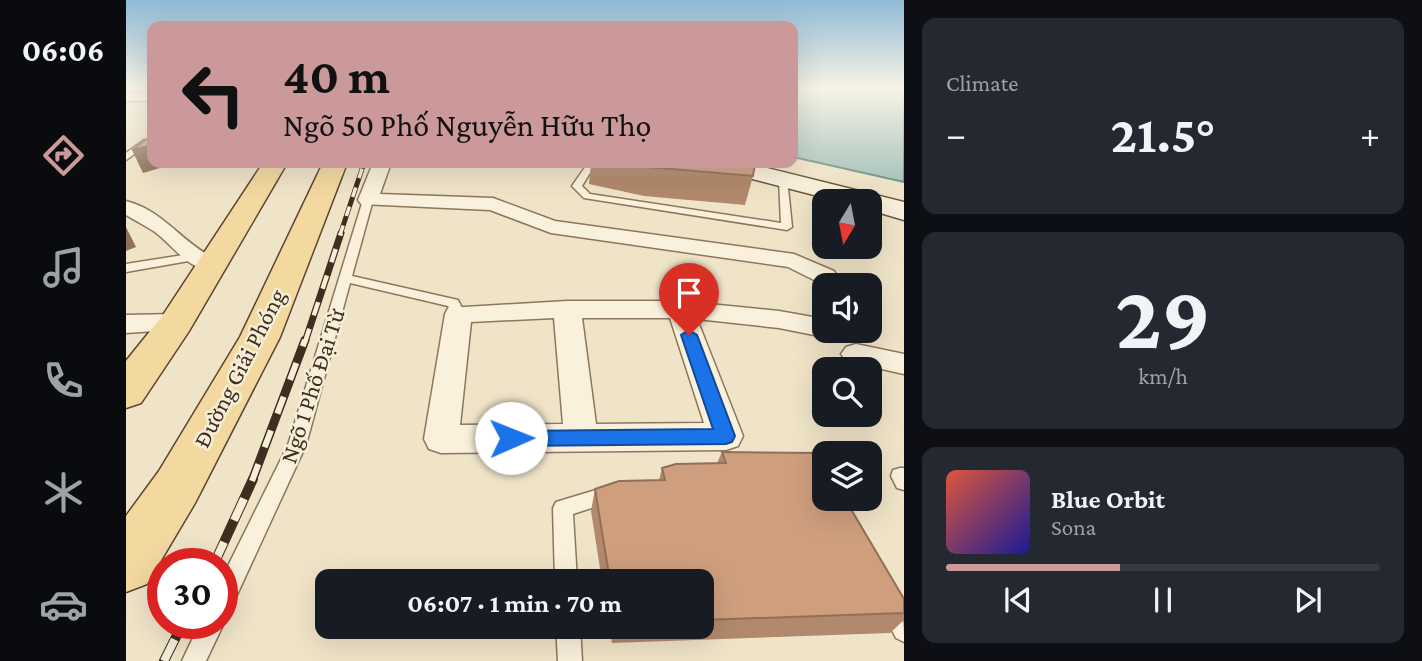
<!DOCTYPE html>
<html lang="en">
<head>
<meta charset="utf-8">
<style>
  :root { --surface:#171b24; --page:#242831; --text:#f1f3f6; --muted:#9ea1a6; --line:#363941; --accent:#cc999b }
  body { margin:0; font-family:"Crimson Pro",serif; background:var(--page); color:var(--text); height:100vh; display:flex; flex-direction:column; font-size:26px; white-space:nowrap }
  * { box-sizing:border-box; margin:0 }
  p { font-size:23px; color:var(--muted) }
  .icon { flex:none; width:38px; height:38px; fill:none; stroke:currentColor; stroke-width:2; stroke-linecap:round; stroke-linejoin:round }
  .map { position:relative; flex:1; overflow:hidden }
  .sheet { display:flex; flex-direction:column; gap:18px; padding:18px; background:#0d0f14; width:518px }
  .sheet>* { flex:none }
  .banner { position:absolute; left:21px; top:21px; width:651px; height:147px; border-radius:14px; box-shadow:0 7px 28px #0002; background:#cc999b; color:#111; overflow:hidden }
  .needle { width:46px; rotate:190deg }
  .controls { position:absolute; left:686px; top:189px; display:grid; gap:14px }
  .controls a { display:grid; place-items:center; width:70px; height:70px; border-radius:14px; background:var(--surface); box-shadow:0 7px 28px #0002; font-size:35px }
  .speed { position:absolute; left:21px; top:548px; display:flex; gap:14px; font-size:35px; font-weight:700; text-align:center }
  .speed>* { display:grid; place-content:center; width:91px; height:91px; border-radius:50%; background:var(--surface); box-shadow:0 7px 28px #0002; line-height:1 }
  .speed .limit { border:10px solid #d22; background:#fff; color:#111 }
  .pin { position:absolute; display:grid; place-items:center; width:60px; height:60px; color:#fff; margin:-72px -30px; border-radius:50% 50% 50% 0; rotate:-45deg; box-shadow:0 0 7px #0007 }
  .pin .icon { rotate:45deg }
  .me { position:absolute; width:77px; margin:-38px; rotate:89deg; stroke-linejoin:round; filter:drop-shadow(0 0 5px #0008) }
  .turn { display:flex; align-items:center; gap:24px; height:147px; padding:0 21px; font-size:32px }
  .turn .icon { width:91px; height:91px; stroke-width:2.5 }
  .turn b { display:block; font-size:49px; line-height:60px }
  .big { font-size:52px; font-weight:700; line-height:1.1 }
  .sheet .widget { flex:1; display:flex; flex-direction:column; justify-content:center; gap:10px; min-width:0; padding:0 24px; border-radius:14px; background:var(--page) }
  .sheet .dial { align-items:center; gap:0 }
  .dial b { font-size:91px; line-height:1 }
  .song { display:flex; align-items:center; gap:21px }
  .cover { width:84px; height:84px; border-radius:10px; background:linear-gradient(135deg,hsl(10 70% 55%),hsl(240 70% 35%)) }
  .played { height:7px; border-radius:4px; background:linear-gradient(90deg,var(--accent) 40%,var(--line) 40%) }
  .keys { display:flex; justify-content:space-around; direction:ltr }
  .heat { display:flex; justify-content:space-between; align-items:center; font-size:38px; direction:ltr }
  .trip { position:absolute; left:189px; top:569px; width:399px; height:70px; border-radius:14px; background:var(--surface); box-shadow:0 7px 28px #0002; font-weight:700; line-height:70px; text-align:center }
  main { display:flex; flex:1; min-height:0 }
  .menu { display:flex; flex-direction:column; width:126px; justify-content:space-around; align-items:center; background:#090b0e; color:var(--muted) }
  .menu .icon { width:49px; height:49px }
  .menu .active { color:var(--accent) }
  .menu b { font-size:32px; color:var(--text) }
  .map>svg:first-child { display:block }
  .water { fill:#a9c4bc; stroke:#6f938a; stroke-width:2 }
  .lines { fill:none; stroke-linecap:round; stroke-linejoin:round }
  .lane-casing { stroke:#8d765c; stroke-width:3 }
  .street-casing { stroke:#8d765c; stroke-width:3 }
  .secondary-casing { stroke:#6f573f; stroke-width:3 }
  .primary-casing { stroke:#5b4430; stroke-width:3 }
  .lane { fill:#faf1dc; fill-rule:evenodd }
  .street { fill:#faf1dc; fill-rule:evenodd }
  .secondary { fill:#faf1dc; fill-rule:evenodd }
  .primary { fill:#f3d9a0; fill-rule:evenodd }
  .rail-far3-casing { stroke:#3d2e20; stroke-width:5 }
  .rail-far2-casing { stroke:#3d2e20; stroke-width:7 }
  .rail-far1-casing { stroke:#3d2e20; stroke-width:9 }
  .rail-casing { stroke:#3d2e20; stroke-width:10 }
  .rail-far3 { stroke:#f7eed8; stroke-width:3.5; stroke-dasharray:10; stroke-linecap:butt }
  .rail-far2 { stroke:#f7eed8; stroke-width:4.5; stroke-dasharray:14; stroke-linecap:butt }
  .rail-far1 { stroke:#f7eed8; stroke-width:6; stroke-dasharray:18; stroke-linecap:butt }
  .rail { stroke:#f7eed8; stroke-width:8; stroke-dasharray:24; stroke-linecap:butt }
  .wall { fill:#b2896c }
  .shaded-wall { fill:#916f58 }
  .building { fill:#cf9f7d; stroke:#916f58; stroke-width:2 }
  .route { fill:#1a73e8; stroke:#114b97; stroke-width:2 }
  .labels { text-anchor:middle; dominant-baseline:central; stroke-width:5; stroke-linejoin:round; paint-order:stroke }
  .street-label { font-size:24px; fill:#3d2e20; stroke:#f7eed8 }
</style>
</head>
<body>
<main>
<nav class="menu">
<b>06:06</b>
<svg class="icon active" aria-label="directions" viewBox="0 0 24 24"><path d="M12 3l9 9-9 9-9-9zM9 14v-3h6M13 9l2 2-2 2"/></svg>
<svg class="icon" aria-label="music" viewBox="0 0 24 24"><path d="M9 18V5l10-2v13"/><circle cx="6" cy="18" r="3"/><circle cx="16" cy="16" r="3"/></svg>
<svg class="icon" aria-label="phone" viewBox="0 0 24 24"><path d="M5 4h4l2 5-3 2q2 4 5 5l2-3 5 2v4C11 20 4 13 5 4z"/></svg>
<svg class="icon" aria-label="climate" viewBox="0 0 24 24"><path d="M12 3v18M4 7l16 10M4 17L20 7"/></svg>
<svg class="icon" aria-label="car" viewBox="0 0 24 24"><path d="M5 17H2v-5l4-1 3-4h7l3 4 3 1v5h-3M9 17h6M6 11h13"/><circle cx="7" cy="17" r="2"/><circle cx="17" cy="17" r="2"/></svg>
</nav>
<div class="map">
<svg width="778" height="661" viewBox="0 0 778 661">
  <rect width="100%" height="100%" fill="#f0e4c8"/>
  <!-- water -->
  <polygon class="water" points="667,89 778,89 778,182 667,157"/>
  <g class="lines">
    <defs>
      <g id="lane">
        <polygon points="18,140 25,142 0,160 0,153"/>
        <polygon points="462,163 470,163 456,186 464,194 655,223 653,180 661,178 666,227 661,230 458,198 446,186"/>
        <polygon points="242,197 247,200 226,276 332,300 339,314 337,317 327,317 322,306 224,283 180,445 104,610 96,613 96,578 162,445 237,200"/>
        <polygon points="70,253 74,255 74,259 0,272 0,264"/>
        <polygon points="774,468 778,468 778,490 771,488 765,476 767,470"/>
        <polygon points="483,486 490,488 493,494 490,500 447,514 451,581 429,581 427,508 430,502"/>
        <path d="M765,596C778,603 778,625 778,642L770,638L754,607L757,599Z"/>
        <polygon points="96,620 98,623 80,661 56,661 74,623 96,623"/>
        <polygon points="430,626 454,626 456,661 432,661"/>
      </g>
      <g id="street">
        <rect x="0" y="93" width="26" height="8"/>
        <polygon points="247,163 265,163 254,194 367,198 429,221 668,254 708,271 716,285 698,285 698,291 694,290 688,280 662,267 425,233 364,210 235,204 232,200"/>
        <path d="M0,201C35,210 52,237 79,253C87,257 93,257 98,264L94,269C66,276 49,247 29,232C20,226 10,221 0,215Z"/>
        <path d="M441,301H554L653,311L698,319V331H710L708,334L698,337L653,328L571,319L617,436L612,446L600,450L315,453L303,449L298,439L319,314L322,308ZM428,318L437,424L334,425L345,322ZM456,318H544L578,423L470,424Z"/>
        <polygon points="50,314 60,317 64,323 60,329 0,333 0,315"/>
        <polygon points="730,344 778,354 778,374 720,361 715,354 720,347"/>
      </g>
      <polygon id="secondary" points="581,163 621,163 778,202 778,220 744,210 744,201 711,201 584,168"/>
      <g id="primary">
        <polygon points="137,163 161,163 63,331 15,403 0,408 0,361 37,315"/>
        <polygon points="197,163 221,163 154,337 69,503 21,584 0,592 0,516 33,471 114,337"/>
      </g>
    </defs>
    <!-- lane casing -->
    <use href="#lane" class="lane-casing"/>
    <!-- street casing -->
    <use href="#street" class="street-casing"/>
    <!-- secondary casing -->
    <use href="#secondary" class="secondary-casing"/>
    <!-- primary casing -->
    <use href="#primary" class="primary-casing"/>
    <!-- lane -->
    <use href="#lane" class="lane"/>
    <!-- street -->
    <use href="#street" class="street"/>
    <!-- secondary -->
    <use href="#secondary" class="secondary"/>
    <!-- primary -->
    <use href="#primary" class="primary"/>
    <defs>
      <polyline id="rail-far3" points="214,235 238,163"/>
      <polyline id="rail-far2" points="179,342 215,233"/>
      <polyline id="rail-far1" points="126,481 179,340"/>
      <g id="rail">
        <polyline points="88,564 127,479"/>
        <polyline points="38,661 57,623"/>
      </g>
    </defs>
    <!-- rail-far3 casing -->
    <use href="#rail-far3" class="rail-far3-casing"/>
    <!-- rail-far2 casing -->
    <use href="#rail-far2" class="rail-far2-casing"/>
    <!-- rail-far1 casing -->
    <use href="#rail-far1" class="rail-far1-casing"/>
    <!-- rail casing -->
    <use href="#rail" class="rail-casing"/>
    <!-- rail-far3 -->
    <use href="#rail-far3" class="rail-far3"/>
    <!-- rail-far2 -->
    <use href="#rail-far2" class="rail-far2"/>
    <!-- rail-far1 -->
    <use href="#rail-far1" class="rail-far1"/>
    <!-- rail -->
    <use href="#rail" class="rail"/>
  </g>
  <!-- wall -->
  <g class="wall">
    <polygon points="465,163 622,163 627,176 619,205 518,196 463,184"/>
    <polygon points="596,452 698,464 778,599 778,620 764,633 486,643 483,626 576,626 576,581 476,581 465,511 469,489 533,480 536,468 591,463"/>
  </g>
  <!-- shaded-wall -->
  <g class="shaded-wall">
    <polygon points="26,145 26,163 51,163 17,173 6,150"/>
    <polygon points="0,227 10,247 0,251"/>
  </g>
  <!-- building -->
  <g class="building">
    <polygon points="26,135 26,145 6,150"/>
    <polygon points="501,163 622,163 629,164 627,176 522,167"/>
    <polygon points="596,452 693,453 698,464 698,499 719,499 778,599 778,613 576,620 576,581 484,581 469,489 493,481 539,480 536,468 550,464 600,463"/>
  </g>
  <!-- sky -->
  <linearGradient id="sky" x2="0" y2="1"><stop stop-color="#8fbad6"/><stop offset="0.49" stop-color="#f8f3e6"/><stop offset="1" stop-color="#f8f3e6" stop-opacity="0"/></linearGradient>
  <rect width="778" height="181" fill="url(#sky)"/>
  <!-- route -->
  <polygon class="route" points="563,330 571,335 609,436 606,442 600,444 385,446 378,444 375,438 378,433 385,431 587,429 555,335"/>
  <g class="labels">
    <!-- street labels -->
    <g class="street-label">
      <text transform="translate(113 368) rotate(-63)">Đường Giải Phóng</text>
      <text transform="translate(186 386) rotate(-72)">Ngõ 1 Phố Đại Từ</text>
    </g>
  </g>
</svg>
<div class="controls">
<a><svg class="needle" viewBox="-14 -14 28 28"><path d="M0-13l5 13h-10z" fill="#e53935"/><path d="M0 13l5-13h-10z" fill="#9ea1a6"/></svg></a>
<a><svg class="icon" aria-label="sound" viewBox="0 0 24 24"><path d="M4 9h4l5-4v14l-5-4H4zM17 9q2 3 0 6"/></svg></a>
<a><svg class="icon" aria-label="search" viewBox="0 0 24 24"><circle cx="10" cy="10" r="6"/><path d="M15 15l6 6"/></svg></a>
<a><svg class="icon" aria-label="layers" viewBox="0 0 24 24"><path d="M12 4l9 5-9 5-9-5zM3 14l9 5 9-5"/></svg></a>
</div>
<div class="speed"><div class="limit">30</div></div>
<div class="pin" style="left:563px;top:335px;background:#d93025"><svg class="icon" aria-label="arrive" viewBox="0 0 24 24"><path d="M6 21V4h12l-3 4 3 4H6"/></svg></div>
<svg class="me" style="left:385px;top:438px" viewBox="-20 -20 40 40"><circle r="19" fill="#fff"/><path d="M0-13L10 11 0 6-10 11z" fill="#1a73e8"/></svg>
<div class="trip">06:07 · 1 min · 70 m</div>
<div class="banner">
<div class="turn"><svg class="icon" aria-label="left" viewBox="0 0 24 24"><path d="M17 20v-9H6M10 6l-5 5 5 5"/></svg><div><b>40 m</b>Ngõ 50 Phố Nguyễn Hữu Thọ</div></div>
</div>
</div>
<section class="sheet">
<div class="widget"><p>Climate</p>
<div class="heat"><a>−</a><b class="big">21.5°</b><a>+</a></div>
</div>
<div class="widget dial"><b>29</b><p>km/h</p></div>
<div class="widget">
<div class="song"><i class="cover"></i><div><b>Blue Orbit</b><p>Sona</p></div></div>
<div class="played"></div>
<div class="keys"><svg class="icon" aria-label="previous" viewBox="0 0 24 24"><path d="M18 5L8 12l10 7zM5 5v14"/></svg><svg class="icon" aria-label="pause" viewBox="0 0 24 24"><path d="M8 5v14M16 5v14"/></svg><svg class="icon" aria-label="next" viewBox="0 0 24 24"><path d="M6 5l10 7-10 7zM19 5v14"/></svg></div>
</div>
</section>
</main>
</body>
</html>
